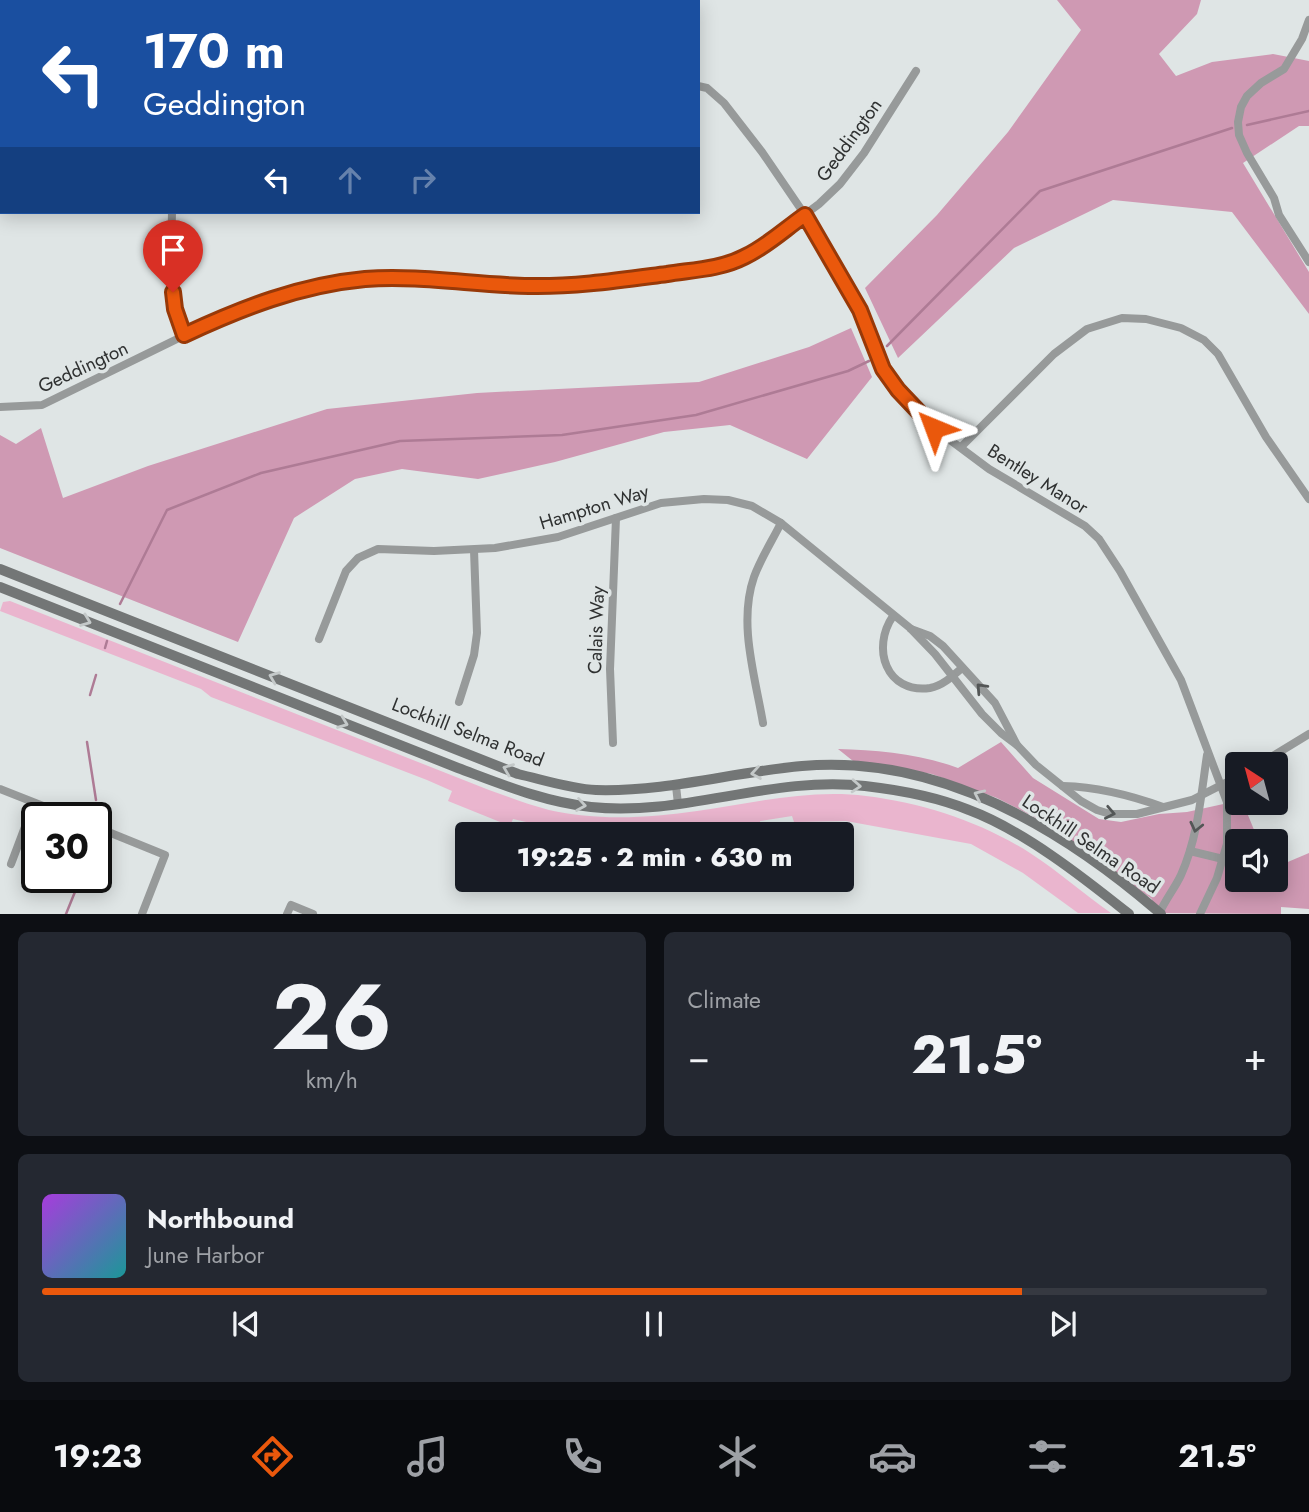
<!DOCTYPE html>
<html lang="en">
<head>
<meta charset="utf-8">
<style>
  :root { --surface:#171b24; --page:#242831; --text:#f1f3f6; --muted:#9ea1a6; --line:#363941; --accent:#ea580c }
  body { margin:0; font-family:Jost,sans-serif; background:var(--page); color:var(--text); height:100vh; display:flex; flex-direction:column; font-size:26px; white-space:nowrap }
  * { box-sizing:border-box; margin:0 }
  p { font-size:23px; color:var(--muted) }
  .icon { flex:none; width:38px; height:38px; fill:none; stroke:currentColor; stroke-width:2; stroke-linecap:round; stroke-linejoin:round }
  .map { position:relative; height:914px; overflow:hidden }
  .side { display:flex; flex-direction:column; gap:18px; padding:18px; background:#0d0f14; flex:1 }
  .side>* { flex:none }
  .top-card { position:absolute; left:0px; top:0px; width:700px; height:214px; box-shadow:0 4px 18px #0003; background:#1a4fa0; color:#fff; overflow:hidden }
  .needle { width:46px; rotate:324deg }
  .tools { position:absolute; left:1225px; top:752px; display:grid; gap:14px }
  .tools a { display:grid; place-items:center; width:63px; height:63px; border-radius:7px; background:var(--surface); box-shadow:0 4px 18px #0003; font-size:35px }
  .speed { position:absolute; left:21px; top:802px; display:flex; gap:14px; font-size:35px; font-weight:700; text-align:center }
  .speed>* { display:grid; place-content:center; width:91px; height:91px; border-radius:50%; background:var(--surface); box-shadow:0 4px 18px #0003; line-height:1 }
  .speed .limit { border:4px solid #111; border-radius:10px; background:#fff; color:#111 }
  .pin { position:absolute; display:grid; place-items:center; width:60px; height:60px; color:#fff; margin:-72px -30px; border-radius:50% 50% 50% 0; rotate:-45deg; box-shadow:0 0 7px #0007 }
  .pin .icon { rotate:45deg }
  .me { position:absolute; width:77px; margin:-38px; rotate:316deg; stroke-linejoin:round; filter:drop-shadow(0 0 5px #0008) }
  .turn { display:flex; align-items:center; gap:24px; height:147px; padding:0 28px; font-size:32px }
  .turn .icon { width:91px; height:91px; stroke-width:2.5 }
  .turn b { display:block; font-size:49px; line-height:60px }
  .lanes { display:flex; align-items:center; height:66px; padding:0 28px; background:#0003; justify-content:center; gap:35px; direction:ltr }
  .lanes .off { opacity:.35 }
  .big { font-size:52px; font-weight:800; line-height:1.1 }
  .side .widget { flex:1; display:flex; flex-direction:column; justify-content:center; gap:10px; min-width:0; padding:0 24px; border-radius:10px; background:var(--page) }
  .side .dial { align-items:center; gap:0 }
  .dial b { font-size:91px; line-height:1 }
  .song { display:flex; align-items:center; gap:21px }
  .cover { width:84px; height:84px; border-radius:10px; background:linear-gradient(135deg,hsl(280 70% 55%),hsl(180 70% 35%)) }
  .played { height:7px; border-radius:4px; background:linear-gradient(90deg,var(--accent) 80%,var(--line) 80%) }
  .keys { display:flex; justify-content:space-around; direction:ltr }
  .heat { display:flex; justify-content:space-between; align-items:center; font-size:38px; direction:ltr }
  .side .tiles { flex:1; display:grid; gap:18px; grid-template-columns:1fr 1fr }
  .widget:last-child { grid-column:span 2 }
  .trip { position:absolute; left:455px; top:822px; width:399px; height:70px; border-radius:7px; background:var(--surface); box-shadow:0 4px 18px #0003; font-weight:800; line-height:70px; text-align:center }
  .tab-bar { display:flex; height:112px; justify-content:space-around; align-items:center; background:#090b0e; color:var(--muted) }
  .tab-bar .icon { width:49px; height:49px }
  .tab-bar .on { color:var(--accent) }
  .tab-bar b { font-size:32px; color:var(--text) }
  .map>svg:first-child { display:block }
  .green { fill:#eab5ce }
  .forest { fill:#cf99b3 }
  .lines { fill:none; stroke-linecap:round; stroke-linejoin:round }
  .stream { stroke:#ae7b95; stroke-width:2.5 }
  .minor { stroke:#979a9a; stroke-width:8 }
  .secondary { stroke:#737676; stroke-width:10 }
  .oneway { stroke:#c4c9c9 }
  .oneway2 { stroke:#535656 }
  .route-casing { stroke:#983908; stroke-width:18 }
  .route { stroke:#ea580c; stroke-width:12 }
  .labels { text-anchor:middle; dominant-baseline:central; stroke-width:7; stroke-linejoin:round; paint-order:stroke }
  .street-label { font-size:19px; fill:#2f3131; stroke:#dfe5e5 }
</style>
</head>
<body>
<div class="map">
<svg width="1309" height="914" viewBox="0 0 1309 914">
  <rect width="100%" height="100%" fill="#dfe5e5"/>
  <!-- green -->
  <path class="green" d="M10,601L489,790C509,797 529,805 549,810C596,821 650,818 697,811C753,803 809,789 866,796C924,803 981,822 1030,853C1058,871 1084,894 1111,913H1078L1023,873L971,844L846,821L794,822L792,816L760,821L761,829L748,826L641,835H583L513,819L510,826L448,801L452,791L427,780L211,697L201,689L0,611L3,602Z"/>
  <!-- forest -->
  <g class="forest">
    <polygon points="1057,0 1201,0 1197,14 1159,54 1176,76 1212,62 1273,54 1309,61 1309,126 1299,126 1243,163 1309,272 1309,314 1232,212 1113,200 1014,248 898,358 865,288 937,215 1008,132 1081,30"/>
    <polygon points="851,328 872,377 807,459 730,425 664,432 555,462 478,479 402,469 355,479 294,518 238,642 0,548 0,435 16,444 41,428 63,498 148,466 327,409 477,393 699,382 809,347"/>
    <path d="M1001,742L1033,778L1099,819L1121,822L1159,814L1187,812L1237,801V803H1243L1259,842H1237V880H1276V867L1309,853V909L1281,907V914L1154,913L1152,899L1042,821L997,798L932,774L853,761L838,749C878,750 920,754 958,768Z"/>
  </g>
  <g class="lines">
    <!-- stream -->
    <g class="stream">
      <polyline points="1247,125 1309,111"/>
      <polyline points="887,346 1040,191 1232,128"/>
      <polyline points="120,604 167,510 261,473 400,441 562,435 696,415 848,371 869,361"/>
      <polyline points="105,648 107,641"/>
      <polyline points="90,695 96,675"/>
      <polyline points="87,742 96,800"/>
      <polyline points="66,914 81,877"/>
    </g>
    <!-- minor -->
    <g class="minor">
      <polyline points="278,0 281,2"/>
      <polyline points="241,2 242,0"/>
      <polyline points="0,6 2,0"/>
      <polyline points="1309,20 1302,39 1284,69 1261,83 1247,96 1241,107 1238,122 1239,135 1247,153 1274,198 1279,215 1309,262"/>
      <polyline points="698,86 707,88 724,103 762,152 805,215 860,310 883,369 898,391 934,428 989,469 1085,526 1099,539 1120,571 1181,680 1227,802 1227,844 1217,878 1200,914"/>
      <path d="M172,212C171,256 170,293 183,335"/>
      <polyline points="0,407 42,405 218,319 278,296 324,285 406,277 531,286 565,285 608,282 729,264 760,248 819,204 840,184 864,153 916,71"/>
      <polyline points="961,447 1054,354 1087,329 1122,318 1146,319 1181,328 1204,340 1218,354 1266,437 1309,499"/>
      <path d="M893,616C871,648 886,694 930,688C942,686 953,676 962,668"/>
      <polyline points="911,629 930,636 943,646 995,703 1017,745 1036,765 1081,801 1097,810 1110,814 1137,814 1192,800 1237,777"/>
      <polyline points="319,639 346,571 358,558 378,549 434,551 495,548 558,537 661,503 704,499 728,500 752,506 781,523 910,628 935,654 982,714 1001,733 1017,745"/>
      <polyline points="459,702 474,655 477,633 474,550"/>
      <path d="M763,723C755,676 738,623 754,577C761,558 772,541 781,523"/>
      <polyline points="613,743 610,669 616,518"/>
      <polyline points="1258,765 1309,734"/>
      <polyline points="676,786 678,804"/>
      <path d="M1063,786C1098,787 1130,795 1163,807"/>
      <polyline points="0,789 71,817"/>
      <polyline points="96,827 165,855 142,914"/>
      <polyline points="1190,851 1223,859"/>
      <polyline points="11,864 34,803"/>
      <polyline points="287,914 291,905 313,914"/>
      <path d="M1159,914C1165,900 1175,888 1181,875C1198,837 1201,795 1207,755"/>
    </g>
    <!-- secondary -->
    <g class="secondary">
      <path d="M0,569L518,774C544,780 571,789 596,790C667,792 733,772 802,766C937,754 1062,828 1161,914"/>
      <path d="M0,587L458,768C501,784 544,802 591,807C683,817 773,775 865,786C900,790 937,797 969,810C1023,830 1084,878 1129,914"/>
    </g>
  </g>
  <!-- one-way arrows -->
  <defs><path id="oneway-chevron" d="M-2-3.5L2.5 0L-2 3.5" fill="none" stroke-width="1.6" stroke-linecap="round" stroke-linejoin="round" transform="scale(1.75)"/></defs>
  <g class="oneway">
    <use href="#oneway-chevron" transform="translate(86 621) rotate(21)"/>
    <use href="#oneway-chevron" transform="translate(274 677) rotate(-158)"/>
    <use href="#oneway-chevron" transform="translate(343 723) rotate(21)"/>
    <use href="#oneway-chevron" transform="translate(508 769) rotate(-158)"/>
    <use href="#oneway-chevron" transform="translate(756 773) rotate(171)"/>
    <use href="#oneway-chevron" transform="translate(856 786) rotate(4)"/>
    <use href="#oneway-chevron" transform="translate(979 795) rotate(-155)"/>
    <use href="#oneway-chevron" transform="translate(581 805) rotate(9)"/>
  </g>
  <g class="oneway2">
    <use href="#oneway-chevron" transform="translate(981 688) rotate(-133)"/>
    <use href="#oneway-chevron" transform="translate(1110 813) rotate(11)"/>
    <use href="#oneway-chevron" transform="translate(1196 827) rotate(103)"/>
  </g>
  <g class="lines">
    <defs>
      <path id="route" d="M173,292L175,309L184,335C242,308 300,285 365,279C420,275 474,285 529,286C575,287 621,280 667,274C692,270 721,269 744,257C766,247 785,229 805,215L860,310L883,369L898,390L934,428"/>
    </defs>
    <!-- route casing -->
    <use href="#route" class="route-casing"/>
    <!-- route -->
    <use href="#route" class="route"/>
  </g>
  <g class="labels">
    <!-- street labels -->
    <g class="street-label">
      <text transform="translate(849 140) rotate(-54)">Geddington</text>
      <text transform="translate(83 367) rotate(-25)">Geddington</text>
      <text transform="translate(1038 479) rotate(32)">Bentley Manor</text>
      <text transform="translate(594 507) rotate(-17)">Hampton Way</text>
      <text transform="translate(596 630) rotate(-88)">Calais Way</text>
      <text transform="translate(468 732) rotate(21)">Lockhill Selma Road</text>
      <text transform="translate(1091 844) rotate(34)">Lockhill Selma Road</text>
    </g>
  </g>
</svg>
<div class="tools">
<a><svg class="needle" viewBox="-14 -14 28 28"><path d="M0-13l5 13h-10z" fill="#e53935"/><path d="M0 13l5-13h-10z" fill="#9ea1a6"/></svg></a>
<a><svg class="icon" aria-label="sound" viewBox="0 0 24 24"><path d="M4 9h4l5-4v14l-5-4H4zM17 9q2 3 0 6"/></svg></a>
</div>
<div class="speed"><div class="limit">30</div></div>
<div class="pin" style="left:173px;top:292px;background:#d93025"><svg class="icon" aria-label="arrive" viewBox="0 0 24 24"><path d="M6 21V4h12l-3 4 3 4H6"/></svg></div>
<svg class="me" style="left:934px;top:428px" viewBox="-20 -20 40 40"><path d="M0-17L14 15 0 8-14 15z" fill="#ea580c" stroke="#fff" stroke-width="4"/></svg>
<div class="trip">19:25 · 2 min · 630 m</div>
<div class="top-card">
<div class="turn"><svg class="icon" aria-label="left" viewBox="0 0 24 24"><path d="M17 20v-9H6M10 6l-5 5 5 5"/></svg><div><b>170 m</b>Geddington</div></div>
<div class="lanes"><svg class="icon" aria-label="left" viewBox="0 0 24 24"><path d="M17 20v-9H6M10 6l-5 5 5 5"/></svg><svg class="icon off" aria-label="ahead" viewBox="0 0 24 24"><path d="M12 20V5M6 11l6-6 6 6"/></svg><svg class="icon off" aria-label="right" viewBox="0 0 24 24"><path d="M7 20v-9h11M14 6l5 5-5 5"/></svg></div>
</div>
</div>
<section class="side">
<div class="tiles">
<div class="widget dial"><b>26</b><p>km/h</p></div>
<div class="widget"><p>Climate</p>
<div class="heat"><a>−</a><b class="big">21.5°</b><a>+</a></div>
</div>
<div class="widget">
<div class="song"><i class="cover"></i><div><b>Northbound</b><p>June Harbor</p></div></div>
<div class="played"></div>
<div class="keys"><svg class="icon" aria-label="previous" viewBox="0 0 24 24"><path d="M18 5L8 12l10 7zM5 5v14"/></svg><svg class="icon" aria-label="pause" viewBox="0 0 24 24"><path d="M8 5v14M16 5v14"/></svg><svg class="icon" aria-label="next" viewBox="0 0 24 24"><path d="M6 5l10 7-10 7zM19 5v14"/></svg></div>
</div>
</div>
</section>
<nav class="tab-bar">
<b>19:23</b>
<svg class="icon on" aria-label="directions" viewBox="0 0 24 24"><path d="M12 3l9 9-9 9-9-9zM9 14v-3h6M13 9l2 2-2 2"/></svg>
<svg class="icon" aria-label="music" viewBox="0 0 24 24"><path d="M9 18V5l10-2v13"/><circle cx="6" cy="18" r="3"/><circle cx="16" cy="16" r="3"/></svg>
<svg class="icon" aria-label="phone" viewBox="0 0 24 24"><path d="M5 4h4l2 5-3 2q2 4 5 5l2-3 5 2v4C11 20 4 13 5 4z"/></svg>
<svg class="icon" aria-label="climate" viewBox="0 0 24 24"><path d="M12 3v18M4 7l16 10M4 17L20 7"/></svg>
<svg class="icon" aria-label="car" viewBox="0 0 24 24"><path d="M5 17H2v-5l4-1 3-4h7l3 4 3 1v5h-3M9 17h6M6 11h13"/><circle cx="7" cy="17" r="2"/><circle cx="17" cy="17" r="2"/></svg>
<svg class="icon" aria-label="filters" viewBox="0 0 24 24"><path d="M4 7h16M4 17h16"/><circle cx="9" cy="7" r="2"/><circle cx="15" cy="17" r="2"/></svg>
<b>21.5°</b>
</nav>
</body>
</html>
